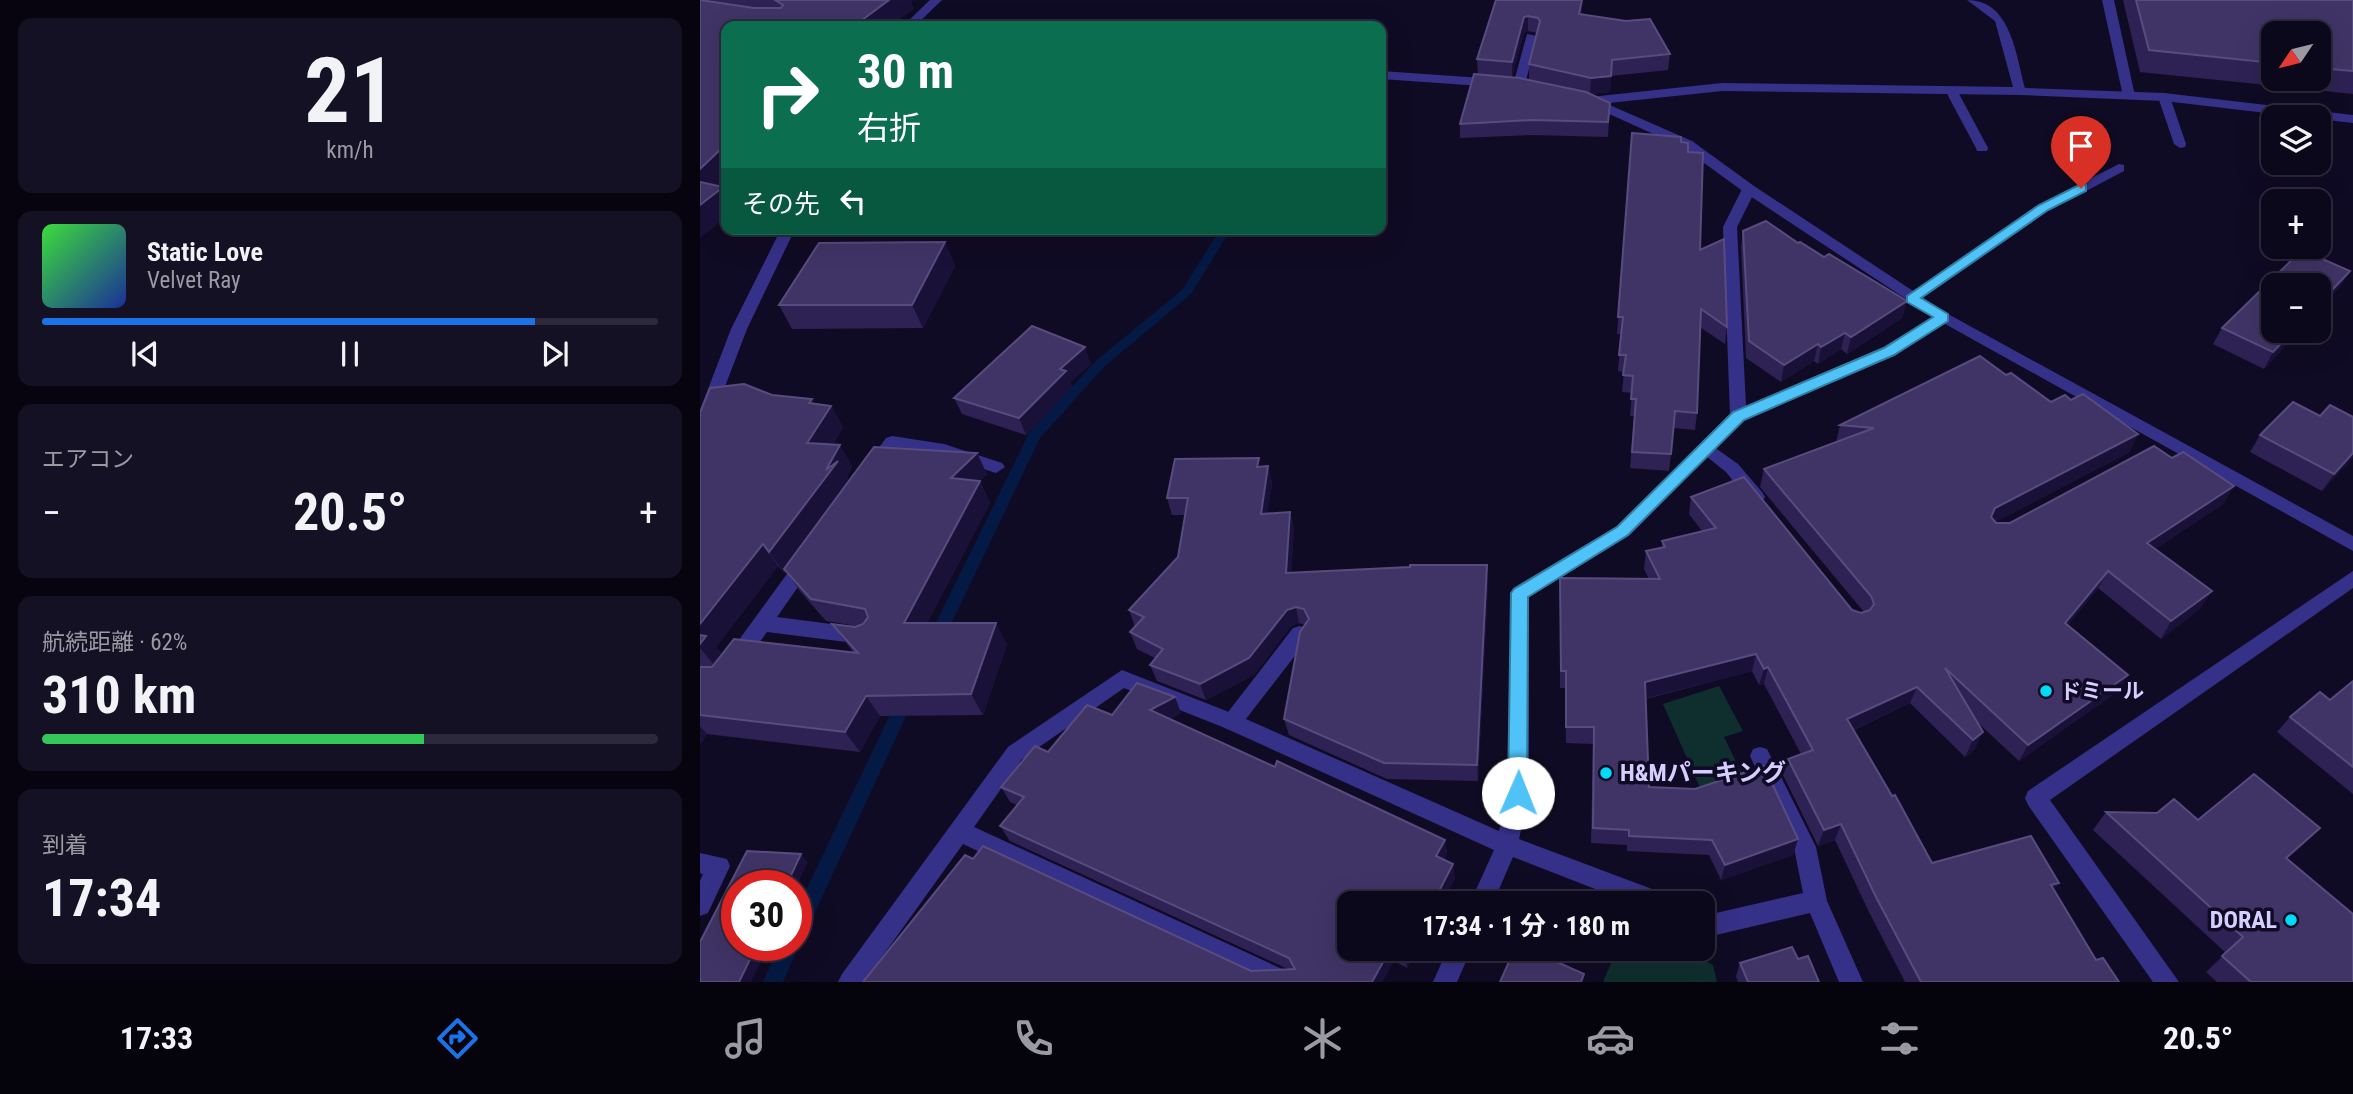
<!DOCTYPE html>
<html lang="ja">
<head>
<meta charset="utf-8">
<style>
  :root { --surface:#0c081b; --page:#151124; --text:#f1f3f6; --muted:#9a9aa3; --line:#2c293a; --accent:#1a73e8 }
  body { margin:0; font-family:"Roboto Condensed","Noto Sans JP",sans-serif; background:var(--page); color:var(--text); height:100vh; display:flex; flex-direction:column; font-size:26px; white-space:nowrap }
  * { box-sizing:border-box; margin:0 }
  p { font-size:23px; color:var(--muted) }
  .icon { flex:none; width:38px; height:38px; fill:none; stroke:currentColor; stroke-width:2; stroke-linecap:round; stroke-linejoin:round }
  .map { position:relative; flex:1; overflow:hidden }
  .side { display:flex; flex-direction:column; gap:18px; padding:18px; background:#07040f; width:700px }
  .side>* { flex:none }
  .guide { position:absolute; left:21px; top:21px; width:665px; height:214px; border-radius:14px; box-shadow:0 7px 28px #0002,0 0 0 2px var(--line); background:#0b6e4f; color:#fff; overflow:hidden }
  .needle { width:46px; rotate:235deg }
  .controls { position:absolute; left:1561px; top:21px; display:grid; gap:14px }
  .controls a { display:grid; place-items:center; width:70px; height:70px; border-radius:14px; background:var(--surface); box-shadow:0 7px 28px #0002,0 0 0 2px var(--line); font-size:35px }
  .speed { position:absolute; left:21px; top:870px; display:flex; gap:14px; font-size:35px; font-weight:700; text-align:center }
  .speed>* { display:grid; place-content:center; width:91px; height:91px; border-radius:50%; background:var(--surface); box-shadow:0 7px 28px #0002,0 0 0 2px var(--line); line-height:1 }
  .speed .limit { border:10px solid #d22; background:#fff; color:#111 }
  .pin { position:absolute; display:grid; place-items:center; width:60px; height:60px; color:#fff; margin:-72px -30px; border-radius:50% 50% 50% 0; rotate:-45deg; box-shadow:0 0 7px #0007 }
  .pin .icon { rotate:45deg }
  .me { position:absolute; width:77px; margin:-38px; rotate:1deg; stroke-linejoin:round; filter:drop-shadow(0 0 5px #0008) }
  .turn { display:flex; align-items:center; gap:24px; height:147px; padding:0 21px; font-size:32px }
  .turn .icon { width:91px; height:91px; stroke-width:2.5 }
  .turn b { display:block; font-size:49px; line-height:60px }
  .then { display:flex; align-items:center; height:66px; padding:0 21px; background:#0003; gap:14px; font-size:26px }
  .big { font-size:52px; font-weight:700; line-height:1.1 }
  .side .card { flex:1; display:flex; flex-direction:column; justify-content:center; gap:10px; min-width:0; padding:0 24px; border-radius:14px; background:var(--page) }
  .side .dial { align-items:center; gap:0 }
  .dial b { font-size:91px; line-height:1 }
  .song { display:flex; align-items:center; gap:21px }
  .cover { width:84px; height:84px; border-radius:10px; background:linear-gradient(135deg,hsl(120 70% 55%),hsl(230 70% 35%)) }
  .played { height:7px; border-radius:4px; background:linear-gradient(90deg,var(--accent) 80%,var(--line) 80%) }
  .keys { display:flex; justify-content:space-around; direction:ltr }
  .heat { display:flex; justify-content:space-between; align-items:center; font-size:38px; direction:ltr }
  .charge { height:10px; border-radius:5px; background:linear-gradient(90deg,#34c759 62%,var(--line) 0) }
  .trip { position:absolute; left:637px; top:891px; width:378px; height:70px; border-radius:14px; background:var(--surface); box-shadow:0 7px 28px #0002,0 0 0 2px var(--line); font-weight:700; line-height:70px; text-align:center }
  .tab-bar { display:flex; height:112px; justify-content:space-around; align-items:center; background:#05030b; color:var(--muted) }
  .tab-bar .icon { width:49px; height:49px }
  .tab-bar .on { color:var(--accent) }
  .tab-bar b { font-size:32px; color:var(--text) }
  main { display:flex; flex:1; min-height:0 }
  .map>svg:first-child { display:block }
  .green { fill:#0e2f2e }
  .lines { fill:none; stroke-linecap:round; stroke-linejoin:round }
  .stream { fill:#041a44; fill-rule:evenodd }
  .service { fill:#363188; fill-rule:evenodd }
  .minor { fill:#363188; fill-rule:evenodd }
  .tertiary { fill:#363188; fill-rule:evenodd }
  .wall { fill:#2e2254; fill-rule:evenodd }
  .shaded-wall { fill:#1a1139 }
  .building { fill:#403466; stroke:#574c7e; stroke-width:2 }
  .route { fill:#4fc3f7; stroke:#337fa1; stroke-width:2 }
  .poi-dot { fill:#00dbf9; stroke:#100b24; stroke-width:2.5 }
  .labels { text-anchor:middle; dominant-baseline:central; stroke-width:7; stroke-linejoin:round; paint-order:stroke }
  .poi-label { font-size:21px; font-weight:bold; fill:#d5ceff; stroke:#100b24; text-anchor:start }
  .near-poi-label { font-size:24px; font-weight:bold; fill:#d5ceff; stroke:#100b24; text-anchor:start }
</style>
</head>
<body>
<main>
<section class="side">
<div class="card dial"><b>21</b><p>km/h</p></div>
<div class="card">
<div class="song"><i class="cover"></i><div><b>Static Love</b><p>Velvet Ray</p></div></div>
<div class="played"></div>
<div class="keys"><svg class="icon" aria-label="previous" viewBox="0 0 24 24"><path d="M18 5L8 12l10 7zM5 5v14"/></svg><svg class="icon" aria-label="pause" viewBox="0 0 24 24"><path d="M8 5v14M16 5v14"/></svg><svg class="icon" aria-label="next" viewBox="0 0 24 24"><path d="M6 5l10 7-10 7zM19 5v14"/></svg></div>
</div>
<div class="card"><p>エアコン</p>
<div class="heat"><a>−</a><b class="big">20.5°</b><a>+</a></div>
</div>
<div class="card"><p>航続距離 · 62%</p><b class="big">310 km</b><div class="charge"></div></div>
<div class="card"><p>到着</p><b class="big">17:34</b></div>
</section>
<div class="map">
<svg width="1653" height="982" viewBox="0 0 1653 982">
  <rect width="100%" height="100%" fill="#100b24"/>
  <!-- green -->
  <g class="green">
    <polygon points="1019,686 1043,731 1024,737 1044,778 1002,792 963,704"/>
    <polygon points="917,949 979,949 1013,965 1017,982 903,982"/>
  </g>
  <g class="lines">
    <!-- stream -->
    <g class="stream">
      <polygon points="520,229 531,229 491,294 405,366 340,438 242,643 236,645 230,643 228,639 329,433 397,360 483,289"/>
      <polygon points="205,694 211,696 213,701 103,938 97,940 99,945 83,982 63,982 80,945 96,945 96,911 199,696"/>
    </g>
    <!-- service -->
    <g class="service">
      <polygon points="1402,0 1414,0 1435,96 1433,99 1423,96"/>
      <polygon points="1252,88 1258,92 1288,148 1287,151 1277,151 1276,148 1246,92"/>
      <polygon points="1464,93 1470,97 1486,144 1485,147 1480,148 1474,144 1458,97"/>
      <polygon points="1007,442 1038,464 1062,492 1065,497 1062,502 1050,502 1026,472 1001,452 999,448"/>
      <polygon points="600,626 607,628 610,634 607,640 539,728 532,731 525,728 522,722 525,716 593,628"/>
      <polygon points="0,853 27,859 30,866 8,913 0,916 0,881 3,874 0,873"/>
    </g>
    <!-- minor -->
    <g class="minor">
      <polygon points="230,0 242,0 215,26 203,26"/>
      <path d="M1267,0C1311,0 1316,55 1325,88L1464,93L1653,115V123L1464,101L1320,95L1022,91L890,105L884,101L890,97L1022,83L1313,87L1295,21Z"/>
      <polygon points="827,34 837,36 825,85 819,89 813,85"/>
      <polygon points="1419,164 1424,165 1424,171 1348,211 1217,302 1212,304 1205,299 1338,205"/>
      <polygon points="1049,185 1056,189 1037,227 1046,406 1183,347 1238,314 1248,314 1251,317 1195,355 1044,420 929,536 829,597 829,794 819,839 968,895 971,903 931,903 813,857 793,903 770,903 794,850 525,728 424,688 322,759 274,827 593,974 597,982 558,982 263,844 164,982 138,982 142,974 308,747 422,670 539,716 799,831 807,794 811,593 813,588 917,526 1030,414 1023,227 1042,189"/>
      <polygon points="81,229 95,229 47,329 8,431 0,437 0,410 31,329"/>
      <polygon points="192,436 244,444 302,463 305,467 296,473 243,456 196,449 180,471 168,471 165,467 168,463 186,438"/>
      <polygon points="107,554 114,556 116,561 77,617 162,628 169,630 172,636 169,642 162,644 67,632 29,685 22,687 0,685 0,669 17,670 100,556"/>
      <polygon points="1653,571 1653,588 1350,800 1479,982 1453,982 1328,805 1325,798 1328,791"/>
      <polygon points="1060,747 1067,749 1116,847 1127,901 1163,982 1139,982 1110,913 1016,935 1003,930 1003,908 1016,913 1103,893 1094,848 1050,756 1053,749"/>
      <polygon points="748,948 772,948 757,982 733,982"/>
    </g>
    <!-- tertiary -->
    <g class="tertiary">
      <polygon points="681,71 796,79 802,83 796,87 681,79"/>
      <polygon points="889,96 992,141 1054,186 1248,314 1653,536 1653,551 1238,320 1044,192 982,147 885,103 883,100"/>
    </g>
  </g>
  <!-- wall -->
  <g class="wall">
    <polygon points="0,0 211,0 213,9 190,26 26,26 18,186"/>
    <path d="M796,0L882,15L970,54L968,70L911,76L910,92L890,94L910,103L908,137L832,135L760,138V124L778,75L777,59ZM828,31L837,33L829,64V80L812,77L824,33Z"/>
    <path d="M1423,0H1653V94L1440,72ZM1573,33H1619V79H1573Z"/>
    <polygon points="932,133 981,142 988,152 1000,250 1027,327 1025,344 1000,327 997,413 995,430 974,428 969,471 930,468 934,416 930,416 932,393 922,392 924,372 918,371 921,334 917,334"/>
    <polygon points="1043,231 1098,243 1207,301 1202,318 1147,354 1141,349 1118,364 1114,361 1081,382 1046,358 1041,247"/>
    <polygon points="245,242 255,266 223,328 92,329 79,305"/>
    <polygon points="1650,271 1640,287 1573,331 1599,331 1564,369 1513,344 1522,328"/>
    <polygon points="391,364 370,382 372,387 326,435 262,414 254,398"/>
    <polygon points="1306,375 1430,452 1295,522 1296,523 1310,523 1472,458 1534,486 1523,504 1455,549 1501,608 1461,639 1398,588 1368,625 1428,675 1418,691 1319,761 1276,721 1275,749 1265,757 1210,703 1154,730 1232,863 1359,883 1354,890 1396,960 1419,982 1205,982 1169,912 1135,840 1118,846 1083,775 1088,759 1101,754 1064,684 1059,685 1052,671 946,699 949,787 1098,839 1093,855 1021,880 1009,855 927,851 927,845 891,843 893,744 866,743 865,688 860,688 860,578 949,579 944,569 946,551 962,548 962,541 1002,531 989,514 991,497 1152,610 1161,613 1164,612 1060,487 1064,469 1136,442 1140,425"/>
    <path d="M112,399L114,403L131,406L143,427L133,444L152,466L147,477L149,480L287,474L280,481L290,503L227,623L307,644L283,715L180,716L160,752L7,734L0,745V413ZM78,566L84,573L86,571L99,590L126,621L157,626L132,624L153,652L22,655L16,647Z"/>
    <polygon points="1560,435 1653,457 1622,491 1550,452"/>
    <polygon points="561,466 568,466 572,483 567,513 590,512 594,529 591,572 788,582 778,781 687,779 589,735 584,719 605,625 599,623 591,626 554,675 506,700 457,681 450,665 455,658 437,649 430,632 435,627 429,610 478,557 485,515 472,515 467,498"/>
    <polygon points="1653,681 1653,794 1577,732 1590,717 1630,700"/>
    <polygon points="481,713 470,719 575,767 745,840 747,854 744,859 755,878 742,903 649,903 649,948 718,948 707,968 694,961 682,982 551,971 590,970 310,841 300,826 317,805 310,802 301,787 348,752 412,715"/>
    <polygon points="1406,812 1457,813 1498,820 1620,828 1587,859 1653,982 1517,982 1506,972 1526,953 1393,830"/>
    <polygon points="1098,959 1119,982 1038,982 1036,976 1040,963"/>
  </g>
  <!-- shaded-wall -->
  <g class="shaded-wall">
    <polygon points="189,0 211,0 213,9 190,26 154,26"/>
    <polygon points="882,0 882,12 879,30 879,14"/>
    <polygon points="828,16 828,31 824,33 812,78 812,62 824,17"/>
    <polygon points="911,76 910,92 890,94 891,78"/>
    <polygon points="26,144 26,178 2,202 0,199 0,169"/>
    <polygon points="23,187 26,193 26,217 0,238 0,205"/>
    <polygon points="245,242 255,266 223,328 212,305"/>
    <polygon points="1650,271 1640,287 1619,310 1619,304"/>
    <polygon points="1207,301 1202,318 1147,354 1151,337"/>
    <polygon points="1593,331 1599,331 1564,369 1573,352"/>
    <polygon points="1145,333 1141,349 1118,364 1121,347"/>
    <polygon points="1118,344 1114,361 1081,382 1084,365"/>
    <polygon points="385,347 391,364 370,382 372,387 326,435 319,418 360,369"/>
    <polygon points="112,399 123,419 131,406 143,427 120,465 107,443 109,403"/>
    <polygon points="1438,434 1430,452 1288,526 1295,508"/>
    <polygon points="140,445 152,466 147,477 150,482 84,573 69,552 126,470"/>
    <polygon points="277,453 287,474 280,481 290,503 216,644 204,623 251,478"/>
    <polygon points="1653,453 1653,457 1622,491 1634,474"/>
    <polygon points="568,466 572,483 565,530 561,514"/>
    <polygon points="1534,486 1523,504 1437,561 1447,543"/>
    <polygon points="590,512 594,529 590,589 586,573"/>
    <polygon points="63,544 78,566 16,647 23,657 16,667 0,648 0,624"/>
    <polygon points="787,565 788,582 778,781 777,765"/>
    <polygon points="1408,571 1398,588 1356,640 1365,623"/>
    <polygon points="1512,591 1501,608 1461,639 1471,621"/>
    <polygon points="596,607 599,623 591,626 554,675 506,700 500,684 587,610"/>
    <polygon points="296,623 307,644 283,715 271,694"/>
    <polygon points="1056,654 1052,671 943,699 945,682"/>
    <polygon points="1068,667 1064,684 1059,685 1064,669"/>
    <polygon points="1428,675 1418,691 1319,761 1328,745"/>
    <polygon points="1217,687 1210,703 1142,735 1147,719"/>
    <polygon points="166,696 180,716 160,752 145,732"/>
    <polygon points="475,697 481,713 457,726 450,710"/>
    <polygon points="0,726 7,734 0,745"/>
    <polygon points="1283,732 1275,749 1265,757 1273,740"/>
    <polygon points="1141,824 1135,840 1118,846 1124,830"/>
    <polygon points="1620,828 1602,846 1569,876 1586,858"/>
    <polygon points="1098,839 1093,855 1021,880 1025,865"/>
    <polygon points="745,840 747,854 738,870 736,856"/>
    <polygon points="101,854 108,862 96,887 96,886 86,886"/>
    <polygon points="753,864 755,878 742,903 733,903"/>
    <polygon points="1359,883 1349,898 1351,885"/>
    <polygon points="57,945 69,945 51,982 39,982"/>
    <polygon points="691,948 694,961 682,982 672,982"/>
    <polygon points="708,948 718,948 707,968 705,954"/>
  </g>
  <!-- building -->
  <g class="building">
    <polygon points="0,0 54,8 81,8 83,5 75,0 189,0 154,26 26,26 26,144 0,169"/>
    <polygon points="796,0 882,0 879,14 926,21 950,19 970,54 912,60 911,76 891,78 829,64 840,21 838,18 828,16 824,17 812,62 777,59"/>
    <polygon points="1436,0 1653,0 1653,71 1619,68 1619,33 1573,33 1573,63 1449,50"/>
    <polygon points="774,74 819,78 886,92 910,103 908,122 832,120 760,124"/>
    <polygon points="932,133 981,137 981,142 988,143 988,152 1003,153 1000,250 1024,239 1027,327 1001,309 997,413 975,411 971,454 932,452 936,399 931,399 933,376 923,375 926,355 919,355 923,317 918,317"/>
    <polygon points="0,182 23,187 0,205"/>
    <polygon points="1066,221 1098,243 1100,242 1124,257 1129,254 1207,301 1151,337 1145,333 1121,347 1118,344 1084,365 1049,341 1043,231"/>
    <polygon points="245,242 212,305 79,305 119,243"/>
    <polygon points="1602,250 1650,271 1619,304 1619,285 1573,285 1573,331 1593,331 1573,352 1522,328"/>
    <polygon points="332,326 385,347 360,369 366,371 319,418 254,398"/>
    <polygon points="1280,356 1306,375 1311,373 1351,402 1365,395 1371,400 1383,394 1438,434 1295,508 1291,517 1296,523 1310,523 1454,446 1472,458 1483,452 1534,486 1447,543 1512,591 1471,621 1408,571 1365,623 1428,675 1328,745 1245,668 1283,732 1273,740 1217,687 1147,719 1192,796 1195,795 1232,863 1331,836 1359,883 1351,885 1396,960 1403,958 1419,982 1221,982 1176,897 1141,824 1124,830 1088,759 1113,750 1068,667 1064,669 1056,654 945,682 949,787 995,789 1064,766 1098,839 1025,865 1012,840 929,836 929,830 893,828 894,727 866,727 866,671 861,671 860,578 960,579 946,551 965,547 962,541 1016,528 991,497 1044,477 1152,610 1161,613 1170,610 1174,604 1171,596 1064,469 1174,428 1140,425"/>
    <polygon points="44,384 72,395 112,399 109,403 131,406 107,443 140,445 126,470 138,461 69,552 63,544 0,624 0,413 10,388"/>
    <polygon points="1593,402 1620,416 1630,405 1653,417 1653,453 1634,474 1560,435"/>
    <polygon points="174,447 277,453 251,478 280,481 204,623 296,623 271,694 166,696 145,732 0,715 0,667 12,667 34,639 158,653 132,624 155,627 163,624 168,617 165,609 111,599 84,569"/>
    <polygon points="559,458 557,467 568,466 561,514 590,512 586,573 710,567 710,565 787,565 777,765 684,763 584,719 600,632 609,619 604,609 596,607 587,610 549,658 500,684 450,665 463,649 430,632 444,617 429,610 478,557 488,498 467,498 475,459"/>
    <polygon points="0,635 6,636 0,644"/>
    <polygon points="1653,681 1653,767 1590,717 1620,692 1630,700"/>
    <polygon points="437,683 475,697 450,710 575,767 577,761 745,840 736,856 753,864 733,903 649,903 649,948 691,948 672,982 163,982 265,855 273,859 283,846 551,971 595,969 589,958 300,826 324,797 301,787 335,746 348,752 387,705 412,715"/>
    <polygon points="1554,774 1620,828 1586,858 1653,914 1653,982 1551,982 1522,956 1543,937 1406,812 1457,813 1474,799 1498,820"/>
    <polygon points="47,851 101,854 86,886 37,886 37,945 57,945 39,982 0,982 0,942"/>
    <polygon points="1092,947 1098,959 1108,956 1119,982 1048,982 1040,963"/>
    <polygon points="693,948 708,948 705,954"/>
    <polygon points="815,948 826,948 884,974 881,982 800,982"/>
  </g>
  <!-- route -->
  <polygon class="route" points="1381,184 1386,185 1386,191 1348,210 1221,298 1248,314 1248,321 1194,355 1044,420 928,535 828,597 827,793 825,800 818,802 811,800 808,793 811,593 814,589 917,527 1033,412 1184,348 1233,317 1207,302 1207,296 1339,205"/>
  <!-- markers -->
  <g class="poi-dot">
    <circle cx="1346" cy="691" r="7"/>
    <circle cx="906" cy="773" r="7"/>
    <circle cx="1591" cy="920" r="7"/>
  </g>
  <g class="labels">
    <!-- poi labels -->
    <g class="poi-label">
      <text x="1360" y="691">ドミール</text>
    </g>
    <!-- near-poi labels -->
    <g class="near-poi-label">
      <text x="920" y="773">H&amp;Mパーキング</text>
      <text x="1577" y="920" text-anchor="end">DORAL</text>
    </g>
  </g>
</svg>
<div class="controls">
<a><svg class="needle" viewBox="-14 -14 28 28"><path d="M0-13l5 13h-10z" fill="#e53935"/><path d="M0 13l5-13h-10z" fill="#9a9aa3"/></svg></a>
<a><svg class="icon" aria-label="layers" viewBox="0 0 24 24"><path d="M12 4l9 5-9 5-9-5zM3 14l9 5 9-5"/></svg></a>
<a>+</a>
<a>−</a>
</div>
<div class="speed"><div class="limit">30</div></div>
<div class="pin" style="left:1381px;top:188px;background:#d93025"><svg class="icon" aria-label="arrive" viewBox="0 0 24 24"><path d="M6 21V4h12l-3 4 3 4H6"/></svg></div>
<svg class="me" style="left:818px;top:793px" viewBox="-20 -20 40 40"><circle r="19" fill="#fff"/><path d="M0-13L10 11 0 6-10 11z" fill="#4fc3f7"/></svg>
<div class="trip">17:34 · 1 分 · 180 m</div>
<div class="guide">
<div class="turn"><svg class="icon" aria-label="right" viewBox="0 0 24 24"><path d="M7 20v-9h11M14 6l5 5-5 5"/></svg><div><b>30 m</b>右折</div></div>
<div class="then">その先<svg class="icon" aria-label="left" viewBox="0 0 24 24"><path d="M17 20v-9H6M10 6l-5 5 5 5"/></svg></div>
</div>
</div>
</main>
<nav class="tab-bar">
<b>17:33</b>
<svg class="icon on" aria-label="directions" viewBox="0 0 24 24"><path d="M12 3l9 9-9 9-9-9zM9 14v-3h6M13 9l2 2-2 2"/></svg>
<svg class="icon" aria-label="music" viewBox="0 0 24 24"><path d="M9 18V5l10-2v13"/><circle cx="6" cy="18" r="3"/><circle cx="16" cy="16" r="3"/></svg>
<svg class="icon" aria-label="phone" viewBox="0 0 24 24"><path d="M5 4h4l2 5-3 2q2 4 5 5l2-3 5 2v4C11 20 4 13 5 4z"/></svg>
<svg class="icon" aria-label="climate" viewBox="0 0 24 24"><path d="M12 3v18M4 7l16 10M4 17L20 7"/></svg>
<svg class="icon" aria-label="car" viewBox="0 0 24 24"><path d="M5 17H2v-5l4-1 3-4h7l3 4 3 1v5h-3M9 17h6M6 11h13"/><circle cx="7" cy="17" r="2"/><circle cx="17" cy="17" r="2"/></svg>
<svg class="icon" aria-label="filters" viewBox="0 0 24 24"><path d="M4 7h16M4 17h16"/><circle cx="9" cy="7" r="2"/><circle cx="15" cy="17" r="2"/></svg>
<b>20.5°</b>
</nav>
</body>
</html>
